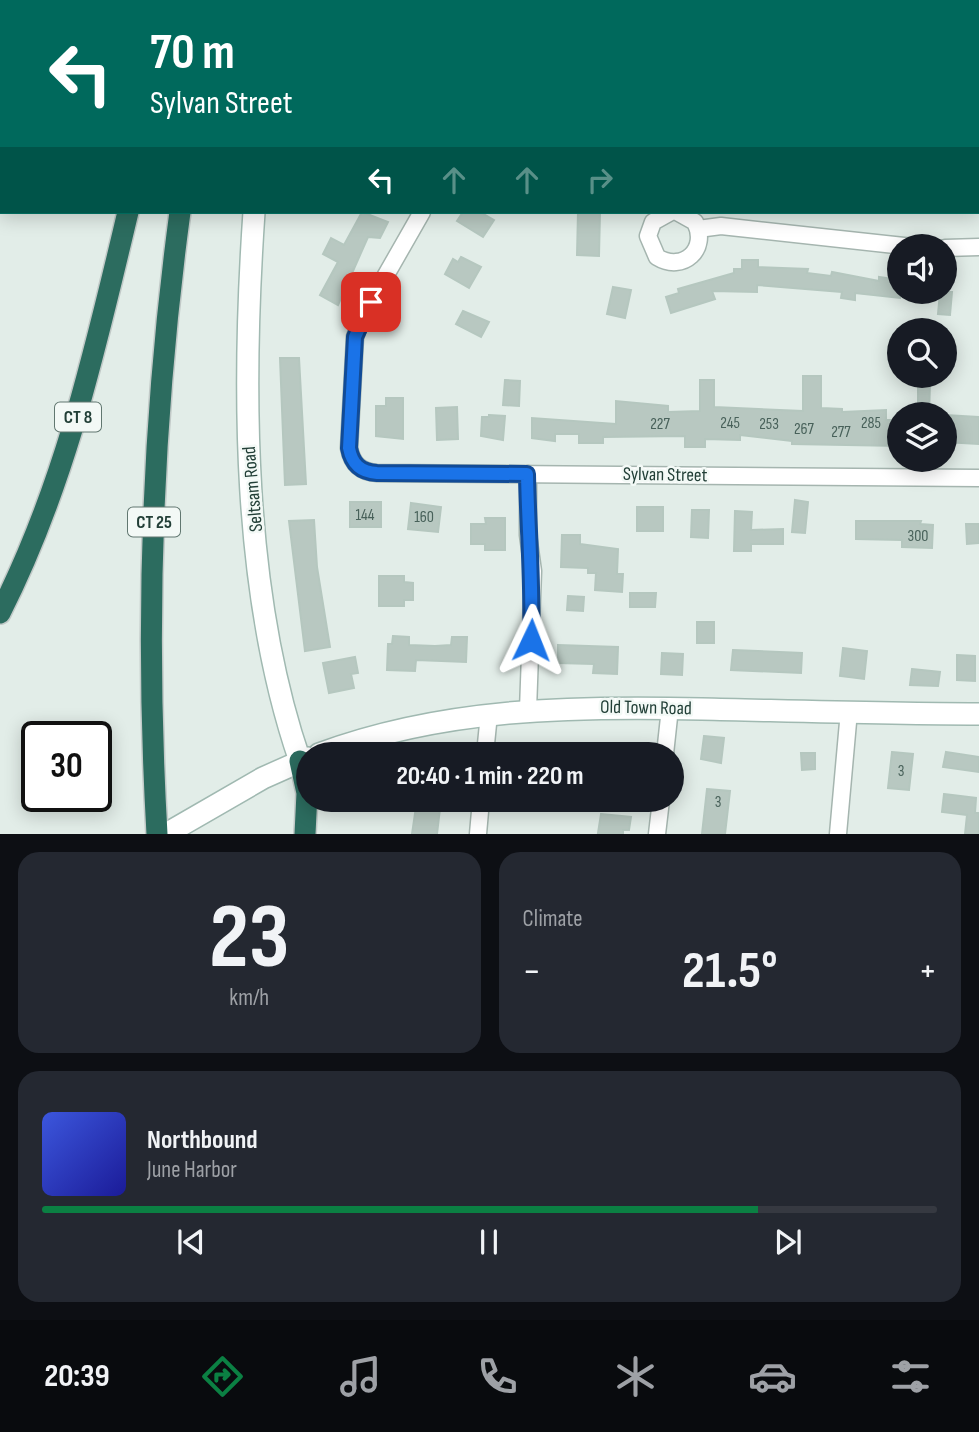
<!DOCTYPE html>
<html lang="en">
<head>
<meta charset="utf-8">
<style>
  :root { --surface:#171b24; --page:#242831; --text:#f1f3f6; --muted:#9ea1a6; --line:#363941; --accent:#0b8043 }
  body { margin:0; font-family:"Sofia Sans Condensed",sans-serif; background:var(--page); color:var(--text); height:100vh; display:flex; flex-direction:column; font-size:26px; white-space:nowrap }
  * { box-sizing:border-box; margin:0 }
  p { font-size:23px; color:var(--muted) }
  .icon { flex:none; width:38px; height:38px; fill:none; stroke:currentColor; stroke-width:2; stroke-linecap:round; stroke-linejoin:round }
  .map { position:relative; height:834px; overflow:hidden }
  .details { display:flex; flex-direction:column; gap:18px; padding:18px; background:#0d0f14; flex:1 }
  .details>* { flex:none }
  .banner { position:absolute; left:0px; top:0px; width:980px; height:214px; box-shadow:0 4px 18px #0003; background:#00695c; color:#fff; overflow:hidden }
  .fabs { position:absolute; left:887px; top:234px; display:grid; gap:14px }
  .fabs a { display:grid; place-items:center; width:70px; height:70px; border-radius:50%; background:var(--surface); box-shadow:0 4px 18px #0003; font-size:35px }
  .speed { position:absolute; left:21px; top:721px; display:flex; gap:14px; font-size:35px; font-weight:700; text-align:center }
  .speed>* { display:grid; place-content:center; width:91px; height:91px; border-radius:50%; background:var(--surface); box-shadow:0 4px 18px #0003; line-height:1 }
  .speed .limit { border:4px solid #111; border-radius:10px; background:#fff; color:#111 }
  .pin { position:absolute; display:grid; place-items:center; width:60px; height:60px; color:#fff; margin:-30px; border-radius:14px; box-shadow:0 4px 10px #0006 }
  .me { position:absolute; width:77px; margin:-38px; rotate:2deg; stroke-linejoin:round; filter:drop-shadow(0 0 5px #0008) }
  .turn { display:flex; align-items:center; gap:24px; height:147px; padding:0 35px; font-size:32px }
  .turn .icon { width:91px; height:91px; stroke-width:2.5 }
  .turn b { display:block; font-size:49px; line-height:60px }
  .lanes { display:flex; align-items:center; height:66px; padding:0 35px; background:#0003; justify-content:center; gap:35px; direction:ltr }
  .lanes .off { opacity:.35 }
  .big { font-size:52px; font-weight:700; line-height:1.1 }
  .details .card { flex:1; display:flex; flex-direction:column; justify-content:center; gap:10px; min-width:0; padding:0 24px; border-radius:21px; background:var(--page) }
  .details .dial { align-items:center; gap:0 }
  .dial b { font-size:91px; line-height:1 }
  .song { display:flex; align-items:center; gap:21px }
  .cover { width:84px; height:84px; border-radius:10px; background:linear-gradient(135deg,hsl(230 70% 55%),hsl(240 70% 35%)) }
  .played { height:7px; border-radius:4px; background:linear-gradient(90deg,var(--accent) 80%,var(--line) 80%) }
  .keys { display:flex; justify-content:space-around; direction:ltr }
  .heat { display:flex; justify-content:space-between; align-items:center; font-size:38px; direction:ltr }
  .details .tiles { flex:1; display:grid; gap:18px; grid-template-columns:1fr 1fr }
  .card:last-child { grid-column:span 2 }
  .trip { position:absolute; left:296px; top:742px; width:388px; height:70px; border-radius:35px; background:var(--surface); box-shadow:0 4px 18px #0003; font-weight:700; line-height:70px; text-align:center }
  .tab-bar { display:flex; height:112px; justify-content:space-around; align-items:center; background:#090b0e; color:var(--muted) }
  .tab-bar .icon { width:49px; height:49px }
  .tab-bar .selected { color:var(--accent) }
  .tab-bar b { font-size:32px; color:var(--text) }
  .map>svg:first-child { display:block }
  .building { fill:#b8c8c1; stroke:#b5c7bf; stroke-width:2 }
  .lines { fill:none; stroke-linecap:round; stroke-linejoin:round }
  .street-casing { stroke:#a5b5af; stroke-width:19 }
  .secondary-casing { stroke:#a0b9b1; stroke-width:24 }
  .highway-casing { stroke:#c1c9c7; stroke-width:24 }
  .street { stroke:#fff; stroke-width:16 }
  .secondary { stroke:#fff; stroke-width:21 }
  .highway { stroke:#2c6c5f; stroke-width:21 }
  .route-casing { stroke:#114b97; stroke-width:18 }
  .route { stroke:#1a73e8; stroke-width:12 }
  .labels { text-anchor:middle; dominant-baseline:central; stroke-width:5; stroke-linejoin:round; paint-order:stroke }
  .number-label { font-size:16px; fill:#48615a }
  .shield { fill:#f3f9f6; stroke:#617770; stroke-width:2 }
  .shield-label { font-size:18px; font-weight:bold; fill:#223f37 }
  .street-label { font-size:19px; fill:#223f37; stroke:#f3f9f6 }
</style>
</head>
<body>
<div class="map">
<svg width="979" height="834" viewBox="0 0 979 834">
  <rect width="100%" height="100%" fill="#e2ede8"/>
  <!-- building -->
  <g class="building">
    <polygon points="362,212 388,222 380,238 368,237 338,305 320,295 338,262 323,254 331,238 344,245"/>
    <polygon points="463,212 480,212 494,220 483,237 457,221"/>
    <polygon points="578,212 600,212 599,256 577,255"/>
    <polygon points="461,257 481,267 469,288 445,274 453,259 458,262"/>
    <polygon points="742,260 758,260 758,267 808,269 807,273 831,276 832,272 879,281 879,277 900,280 900,298 855,293 855,300 841,298 842,292 757,285 757,292 712,291 715,299 671,313 666,297 679,293 678,289 734,273 734,269 742,269"/>
    <polygon points="613,287 631,290 625,318 607,314"/>
    <polygon points="940,292 952,292 950,315 938,314"/>
    <polygon points="463,311 489,322 481,337 456,324"/>
    <polygon points="280,358 299,358 306,484 285,485"/>
    <polygon points="803,376 821,376 821,408 842,409 842,412 886,410 886,420 900,420 900,446 792,444 792,441 740,435 740,440 705,439 705,447 685,447 685,436 603,437 603,443 579,443 579,434 555,434 555,441 532,438 532,418 616,424 616,401 668,406 668,412 700,411 700,380 714,380 714,407 803,411"/>
    <polygon points="505,380 520,381 519,406 503,405"/>
    <polygon points="918,383 930,384 929,415 918,415"/>
    <polygon points="386,398 403,398 403,439 376,436 376,406 386,406"/>
    <polygon points="457,407 458,439 437,440 436,408"/>
    <polygon points="489,415 505,416 503,440 481,436 482,417 489,417"/>
    <polygon points="945,415 979,417 979,444 945,442"/>
    <polygon points="795,500 808,502 805,533 792,532"/>
    <rect x="350" y="502" width="31" height="25"/>
    <polygon points="411,503 441,507 438,532 408,529"/>
    <rect x="637" y="507" width="26" height="24"/>
    <polygon points="692,510 709,510 708,538 691,537"/>
    <polygon points="735,511 752,512 751,530 783,529 783,544 751,544 751,551 734,551"/>
    <polygon points="485,518 505,518 505,550 485,550 485,544 471,544 471,524 486,524"/>
    <polygon points="314,520 317,567 330,647 305,651 289,521"/>
    <polygon points="856,521 921,521 920,524 933,525 932,548 902,547 902,540 856,539"/>
    <polygon points="966,524 979,524 979,543 967,544"/>
    <polygon points="562,535 580,535 580,544 618,549 617,574 623,574 622,592 595,590 596,573 588,573 588,568 561,567"/>
    <polygon points="379,576 404,576 404,582 413,583 413,600 404,600 404,606 379,606"/>
    <polygon points="630,593 656,593 655,607 630,607"/>
    <polygon points="568,596 584,597 583,611 567,610"/>
    <rect x="697" y="622" width="17" height="21"/>
    <polygon points="393,636 409,637 409,645 435,646 451,645 452,637 467,637 466,662 416,660 415,671 387,670 388,644 392,644"/>
    <polygon points="558,645 618,647 617,674 593,673 594,664 558,663"/>
    <polygon points="843,648 867,651 864,679 840,676"/>
    <polygon points="733,650 802,653 801,673 731,670"/>
    <polygon points="662,653 683,654 682,675 661,674"/>
    <polygon points="957,655 975,656 975,681 957,680"/>
    <polygon points="355,657 358,673 351,674 354,688 329,693 323,663"/>
    <polygon points="912,669 940,672 938,686 910,685"/>
    <polygon points="704,736 724,738 721,763 701,759"/>
    <polygon points="892,752 913,754 909,790 888,788"/>
    <polygon points="946,752 979,757 979,772 943,767"/>
    <polygon points="801,753 815,753 815,769 802,770"/>
    <polygon points="707,789 730,791 725,834 702,834"/>
    <polygon points="944,794 976,798 975,813 979,813 979,834 965,834 967,815 942,812"/>
    <polygon points="417,800 441,800 437,834 412,834"/>
    <polygon points="601,814 631,817 629,830 623,830 623,834 598,833"/>
  </g>
  <g class="lines">
    <defs>
      <g id="street">
        <polyline points="417,0 420,2"/>
        <polyline points="541,2 542,0"/>
        <polyline points="772,2 772,0"/>
        <polyline points="978,50 979,50"/>
        <path d="M422,212L362,317L355,337L349,448C352,464 361,472 377,473L979,478"/>
        <path d="M671,212L653,222L648,236L657,257C683,273 709,249 695,222L677,212"/>
        <polyline points="698,229 721,226 913,247"/>
        <polyline points="945,248 979,247"/>
        <polyline points="528,474 528,535 533,571 528,710"/>
        <polyline points="485,754 489,714"/>
        <polyline points="665,754 670,708"/>
        <polyline points="478,834 481,800"/>
        <polyline points="657,834 661,800"/>
        <polyline points="838,834 849,711"/>
      </g>
      <g id="secondary">
        <polyline points="284,2 284,0"/>
        <path d="M254,212C242,387 242,593 300,761"/>
        <path d="M319,754C443,708 572,706 702,709C794,711 887,714 979,714"/>
        <polyline points="166,834 263,778 308,758"/>
      </g>
      <g id="highway">
        <polyline points="11,2 12,0"/>
        <polyline points="37,2 37,0"/>
        <polyline points="180,2 181,0"/>
        <polyline points="216,2 217,0"/>
        <polyline points="0,31 2,26"/>
        <polyline points="0,127 2,120"/>
        <path d="M0,613C65,485 95,350 128,212"/>
        <polyline points="300,761 307,793 305,834"/>
        <path d="M157,834C145,626 152,418 180,212"/>
      </g>
    </defs>
    <!-- street casing -->
    <use href="#street" class="street-casing"/>
    <!-- secondary casing -->
    <use href="#secondary" class="secondary-casing"/>
    <!-- highway casing -->
    <use href="#highway" class="highway-casing"/>
    <!-- street -->
    <use href="#street" class="street"/>
    <!-- secondary -->
    <use href="#secondary" class="secondary"/>
    <!-- highway -->
    <use href="#highway" class="highway"/>
  </g>
  <g class="lines">
    <defs>
      <path id="route" d="M371,302L355,337L349,448C352,464 360,472 377,473L527,474C528,530 533,584 531,640"/>
    </defs>
    <!-- route casing -->
    <use href="#route" class="route-casing"/>
    <!-- route -->
    <use href="#route" class="route"/>
  </g>
  <g class="labels">
    <!-- number labels -->
    <g class="number-label">
      <text x="730" y="423">245</text>
      <text x="871" y="423">285</text>
      <text x="660" y="424">227</text>
      <text x="769" y="424">253</text>
      <text x="804" y="429">267</text>
      <text x="841" y="432">277</text>
      <text x="365" y="515">144</text>
      <text x="424" y="517">160</text>
      <text x="918" y="536">300</text>
      <text x="901" y="771">3</text>
      <text x="718" y="802">3</text>
    </g>
    <!-- shield labels -->
    <g class="shield">
      <rect x="55" y="402.5" width="46" height="29" rx="5"/>
      <rect x="128" y="507.5" width="52" height="29" rx="5"/>
    </g>
    <g class="shield-label">
      <text x="78" y="417">CT 8</text>
      <text x="154" y="522">CT 25</text>
    </g>
    <!-- street labels -->
    <g class="street-label">
      <text transform="translate(665 475) rotate(1)">Sylvan Street</text>
      <text transform="translate(253 489) rotate(-95)">Seltsam Road</text>
      <text transform="translate(646 708) rotate(1)">Old Town Road</text>
    </g>
  </g>
</svg>
<div class="fabs">
<a><svg class="icon" aria-label="sound" viewBox="0 0 24 24"><path d="M4 9h4l5-4v14l-5-4H4zM17 9q2 3 0 6"/></svg></a>
<a><svg class="icon" aria-label="search" viewBox="0 0 24 24"><circle cx="10" cy="10" r="6"/><path d="M15 15l6 6"/></svg></a>
<a><svg class="icon" aria-label="layers" viewBox="0 0 24 24"><path d="M12 4l9 5-9 5-9-5zM3 14l9 5 9-5"/></svg></a>
</div>
<div class="speed"><div class="limit">30</div></div>
<div class="pin" style="left:371px;top:302px;background:#d93025"><svg class="icon" aria-label="arrive" viewBox="0 0 24 24"><path d="M6 21V4h12l-3 4 3 4H6"/></svg></div>
<svg class="me" style="left:531px;top:640px" viewBox="-20 -20 40 40"><path d="M0-17L14 15 0 8-14 15z" fill="#1a73e8" stroke="#fff" stroke-width="4"/></svg>
<div class="trip">20:40 · 1 min · 220 m</div>
<div class="banner">
<div class="turn"><svg class="icon" aria-label="left" viewBox="0 0 24 24"><path d="M17 20v-9H6M10 6l-5 5 5 5"/></svg><div><b>70 m</b>Sylvan Street</div></div>
<div class="lanes"><svg class="icon" aria-label="left" viewBox="0 0 24 24"><path d="M17 20v-9H6M10 6l-5 5 5 5"/></svg><svg class="icon off" aria-label="ahead" viewBox="0 0 24 24"><path d="M12 20V5M6 11l6-6 6 6"/></svg><svg class="icon off" aria-label="ahead" viewBox="0 0 24 24"><path d="M12 20V5M6 11l6-6 6 6"/></svg><svg class="icon off" aria-label="right" viewBox="0 0 24 24"><path d="M7 20v-9h11M14 6l5 5-5 5"/></svg></div>
</div>
</div>
<section class="details">
<div class="tiles">
<div class="card dial"><b>23</b><p>km/h</p></div>
<div class="card"><p>Climate</p>
<div class="heat"><a>−</a><b class="big">21.5°</b><a>+</a></div>
</div>
<div class="card">
<div class="song"><i class="cover"></i><div><b>Northbound</b><p>June Harbor</p></div></div>
<div class="played"></div>
<div class="keys"><svg class="icon" aria-label="previous" viewBox="0 0 24 24"><path d="M18 5L8 12l10 7zM5 5v14"/></svg><svg class="icon" aria-label="pause" viewBox="0 0 24 24"><path d="M8 5v14M16 5v14"/></svg><svg class="icon" aria-label="next" viewBox="0 0 24 24"><path d="M6 5l10 7-10 7zM19 5v14"/></svg></div>
</div>
</div>
</section>
<nav class="tab-bar">
<b>20:39</b>
<svg class="icon selected" aria-label="directions" viewBox="0 0 24 24"><path d="M12 3l9 9-9 9-9-9zM9 14v-3h6M13 9l2 2-2 2"/></svg>
<svg class="icon" aria-label="music" viewBox="0 0 24 24"><path d="M9 18V5l10-2v13"/><circle cx="6" cy="18" r="3"/><circle cx="16" cy="16" r="3"/></svg>
<svg class="icon" aria-label="phone" viewBox="0 0 24 24"><path d="M5 4h4l2 5-3 2q2 4 5 5l2-3 5 2v4C11 20 4 13 5 4z"/></svg>
<svg class="icon" aria-label="climate" viewBox="0 0 24 24"><path d="M12 3v18M4 7l16 10M4 17L20 7"/></svg>
<svg class="icon" aria-label="car" viewBox="0 0 24 24"><path d="M5 17H2v-5l4-1 3-4h7l3 4 3 1v5h-3M9 17h6M6 11h13"/><circle cx="7" cy="17" r="2"/><circle cx="17" cy="17" r="2"/></svg>
<svg class="icon" aria-label="filters" viewBox="0 0 24 24"><path d="M4 7h16M4 17h16"/><circle cx="9" cy="7" r="2"/><circle cx="15" cy="17" r="2"/></svg>
</nav>
</body>
</html>
